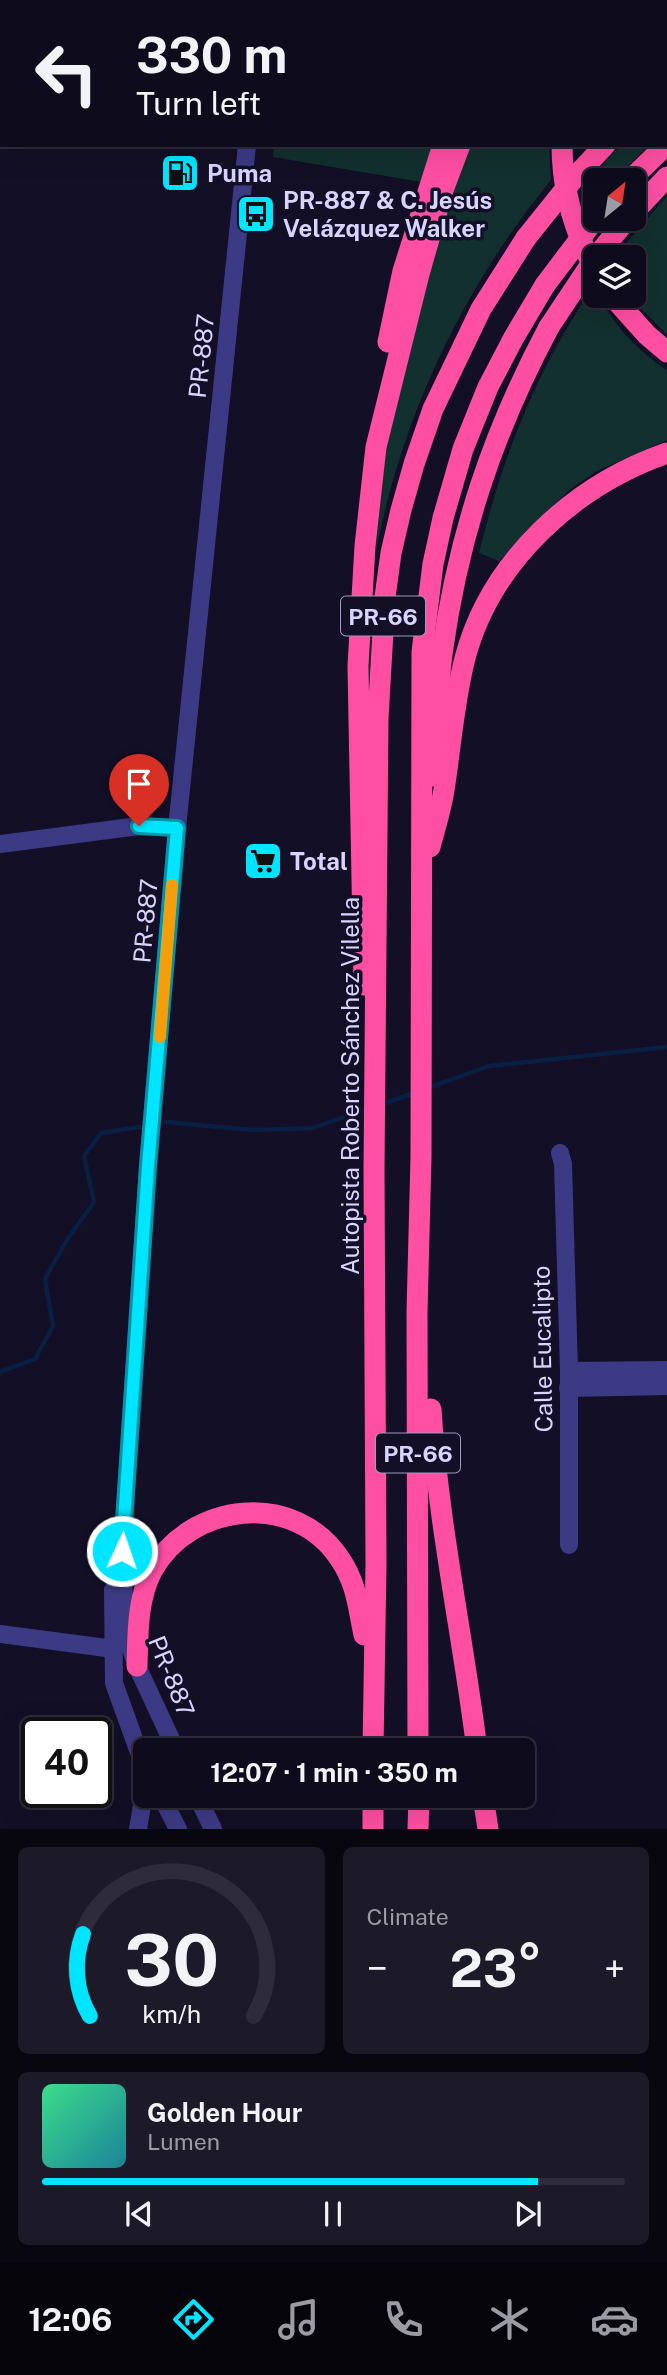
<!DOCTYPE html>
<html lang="en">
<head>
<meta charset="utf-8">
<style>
  :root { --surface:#0e0b1c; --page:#1c1929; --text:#f1f3f6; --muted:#9b9ba3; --line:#2e2b3b; --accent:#00e5ff }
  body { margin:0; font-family:"Public Sans",sans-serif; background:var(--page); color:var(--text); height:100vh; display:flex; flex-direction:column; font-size:26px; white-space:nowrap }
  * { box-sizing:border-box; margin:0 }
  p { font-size:23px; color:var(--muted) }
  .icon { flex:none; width:38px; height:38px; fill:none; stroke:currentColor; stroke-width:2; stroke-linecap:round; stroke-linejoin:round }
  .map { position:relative; height:1829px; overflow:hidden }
  .panel { display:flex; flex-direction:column; gap:18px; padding:18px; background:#08060f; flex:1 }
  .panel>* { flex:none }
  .top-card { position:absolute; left:0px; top:0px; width:668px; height:147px; box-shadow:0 7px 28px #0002,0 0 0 2px var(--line); background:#0e0b1c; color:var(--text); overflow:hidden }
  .needle { width:46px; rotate:30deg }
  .controls { position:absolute; left:583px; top:168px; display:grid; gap:14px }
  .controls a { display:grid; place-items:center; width:63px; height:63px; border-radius:10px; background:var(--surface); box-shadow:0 7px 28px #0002,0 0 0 2px var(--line); font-size:35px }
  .speed { position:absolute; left:21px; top:1717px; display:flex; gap:14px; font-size:35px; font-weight:700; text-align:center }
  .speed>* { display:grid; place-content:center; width:91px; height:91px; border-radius:50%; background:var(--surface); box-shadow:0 7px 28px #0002,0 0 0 2px var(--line); line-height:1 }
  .speed .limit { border:4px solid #111; border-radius:10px; background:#fff; color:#111 }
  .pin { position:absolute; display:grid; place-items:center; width:60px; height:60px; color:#fff; margin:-72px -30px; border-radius:50% 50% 50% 0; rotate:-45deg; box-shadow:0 0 7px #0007 }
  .pin .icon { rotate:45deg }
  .me { position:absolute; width:77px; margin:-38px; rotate:3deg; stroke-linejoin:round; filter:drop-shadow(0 0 5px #0008) }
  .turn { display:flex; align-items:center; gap:24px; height:147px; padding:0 21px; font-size:32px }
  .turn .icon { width:91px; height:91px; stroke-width:2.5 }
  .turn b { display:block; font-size:49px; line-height:60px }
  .big { font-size:52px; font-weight:700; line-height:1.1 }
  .panel .card { flex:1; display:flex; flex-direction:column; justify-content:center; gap:10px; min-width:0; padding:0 24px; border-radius:10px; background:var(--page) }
  .panel .dial { align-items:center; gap:0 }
  .dial svg { height:182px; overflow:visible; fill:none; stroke:var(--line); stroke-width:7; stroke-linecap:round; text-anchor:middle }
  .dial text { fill:var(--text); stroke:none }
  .song { display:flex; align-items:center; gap:21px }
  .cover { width:84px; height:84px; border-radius:10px; background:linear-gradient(135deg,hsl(150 70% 55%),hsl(190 70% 35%)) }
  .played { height:7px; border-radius:4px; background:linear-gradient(90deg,var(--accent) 85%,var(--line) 85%) }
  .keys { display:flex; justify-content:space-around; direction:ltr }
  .heat { display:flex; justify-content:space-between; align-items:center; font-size:38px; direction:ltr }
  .panel .tiles { flex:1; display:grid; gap:18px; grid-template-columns:1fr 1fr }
  .card:last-child { grid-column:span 2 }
  .trip { position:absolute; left:133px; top:1738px; width:402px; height:70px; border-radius:10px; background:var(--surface); box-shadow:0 7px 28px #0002,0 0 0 2px var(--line); font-weight:700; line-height:70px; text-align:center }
  .tabs { display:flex; height:112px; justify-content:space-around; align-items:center; background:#06040b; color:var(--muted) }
  .tabs .icon { width:49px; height:49px }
  .tabs .on { color:var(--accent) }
  .tabs b { font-size:32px; color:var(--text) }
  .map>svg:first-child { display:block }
  .green { fill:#12302f }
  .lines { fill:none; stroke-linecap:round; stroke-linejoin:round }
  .stream { stroke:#0a1f44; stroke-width:4.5 }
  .minor { stroke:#3d3a85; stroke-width:18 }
  .tertiary { stroke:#3d3a85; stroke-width:18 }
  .motorway { stroke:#ff4fa3; stroke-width:21 }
  .motorway-bridge { stroke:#ff4fa3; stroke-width:21 }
  .route-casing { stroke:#0095a6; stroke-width:18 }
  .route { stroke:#00e5ff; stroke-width:12 }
  .slow { stroke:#f59e0b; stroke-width:12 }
  .labels { text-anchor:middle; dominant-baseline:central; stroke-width:7; stroke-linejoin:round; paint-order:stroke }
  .shield { fill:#130f26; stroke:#9e99be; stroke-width:2 }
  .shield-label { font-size:23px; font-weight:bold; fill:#d9d4ff }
  .poi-label { font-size:24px; font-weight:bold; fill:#d9d4ff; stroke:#130f26; text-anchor:start }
  .street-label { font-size:24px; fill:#d9d4ff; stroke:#130f26 }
</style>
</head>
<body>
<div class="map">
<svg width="667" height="1829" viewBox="0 0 667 1829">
  <rect width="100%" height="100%" fill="#130f26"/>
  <!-- green -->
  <g class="green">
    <polygon points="274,145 433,145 421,182 273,157"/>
    <path d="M469,145H549L551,180C463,287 400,420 375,557L387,436L412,335L456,177Z"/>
    <polygon points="621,145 650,145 613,180 595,180 594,202 588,182"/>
    <polygon points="667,196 667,335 629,296 634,296 634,257 614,257"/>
    <path d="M593,287L595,296H599C614,326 639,352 667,370V440L597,471L569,490L499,561L479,553C503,455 536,371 593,287Z"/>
  </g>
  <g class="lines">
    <!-- stream -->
    <g class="stream">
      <polyline points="428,1088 489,1066 667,1047"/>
      <polyline points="382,1104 414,1093"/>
      <polyline points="166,1122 252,1130 313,1128 367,1109"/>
      <polyline points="0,1372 35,1359 53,1326 45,1279 67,1240 94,1202 84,1156 101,1133 139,1127"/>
    </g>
    <!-- minor -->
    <g class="minor">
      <polyline points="0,47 2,47"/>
      <polyline points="560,1153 563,1164 569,1371 569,1545"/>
      <polyline points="569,1371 667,1370"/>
      <polyline points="568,1388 667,1386"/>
      <polyline points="0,1634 114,1649"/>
    </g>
    <!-- tertiary -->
    <g class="tertiary">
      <polyline points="262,2 262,0"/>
      <polyline points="0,844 139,826 177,828"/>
      <polyline points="113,1590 114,1683 138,1750 145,1765"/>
      <polyline points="176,1750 137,1666 129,1643 121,1566 148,1166 177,828 247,145"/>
      <polyline points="161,1796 178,1829"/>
      <polyline points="197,1796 213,1829"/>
      <polyline points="138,1829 144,1794 144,1763"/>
    </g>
    <!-- motorway -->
    <g class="motorway">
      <polyline points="496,2 497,0"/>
      <polyline points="572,2 574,0"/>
      <polyline points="617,2 619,0"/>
      <path d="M562,145C562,189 574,231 595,269"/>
      <polyline points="630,180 666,145"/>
      <polyline points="634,212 667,177"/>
      <polyline points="596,257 627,219"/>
      <polyline points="612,296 647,335 667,352"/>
      <polyline points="388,342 403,271 443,145"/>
      <path d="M433,776C437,736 437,695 442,654C458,536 493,432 549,327"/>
      <path d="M430,847C435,828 441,809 444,790C451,745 454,701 465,658C491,560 575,485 667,453"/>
      <polyline points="364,985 358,666 365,546 376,447 419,274 443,190 460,145"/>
      <path d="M431,1409C438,1524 463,1636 477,1750"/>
      <path d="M137,1666C138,1634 137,1600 152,1571C190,1502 295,1490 340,1559C357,1584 358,1607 364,1635"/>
      <polyline points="373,1750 376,1564 374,1169 378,718 385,597 391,553 401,510 414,464 433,409 481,309 526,238"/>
      <polyline points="418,1750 417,1312 421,1157 422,652 433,564 443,518 463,449 488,387 513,339 545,285"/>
      <polyline points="373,1796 373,1829"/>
      <polyline points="483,1796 488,1829"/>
      <polyline points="418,1829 419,1796"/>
    </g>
    <!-- motorway-bridge -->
    <g class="motorway-bridge">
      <polyline points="526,238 575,177 605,145"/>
      <polyline points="545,285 595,219"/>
      <polyline points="549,327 595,258"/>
    </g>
  </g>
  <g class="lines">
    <defs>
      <polyline id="route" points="122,1551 148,1166 177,828 139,826"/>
    </defs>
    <!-- route casing -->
    <use href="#route" class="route-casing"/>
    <!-- route -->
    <use href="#route" class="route"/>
    <!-- slow -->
    <polyline class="slow" points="160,1037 172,885"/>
  </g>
  <!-- icons -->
  <defs>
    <symbol id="fuel-square" viewBox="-11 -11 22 22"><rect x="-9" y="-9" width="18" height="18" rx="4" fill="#00e5ff" stroke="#130f26"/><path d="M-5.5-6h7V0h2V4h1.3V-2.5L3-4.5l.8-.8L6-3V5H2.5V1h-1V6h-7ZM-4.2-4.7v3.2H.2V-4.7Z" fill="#111"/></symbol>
    <symbol id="bus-square" viewBox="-11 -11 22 22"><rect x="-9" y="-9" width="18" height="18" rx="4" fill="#00e5ff" stroke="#130f26"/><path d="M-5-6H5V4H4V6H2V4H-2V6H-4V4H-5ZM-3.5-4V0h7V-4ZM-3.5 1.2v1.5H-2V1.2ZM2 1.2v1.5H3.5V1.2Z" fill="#111"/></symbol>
    <symbol id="supermarket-square" viewBox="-11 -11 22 22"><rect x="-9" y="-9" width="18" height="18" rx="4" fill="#00e5ff" stroke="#130f26"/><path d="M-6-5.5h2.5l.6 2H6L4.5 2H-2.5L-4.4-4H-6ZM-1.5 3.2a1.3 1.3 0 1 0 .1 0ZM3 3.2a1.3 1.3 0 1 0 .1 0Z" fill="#111"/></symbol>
  </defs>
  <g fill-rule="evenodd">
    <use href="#fuel-square" x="158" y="151" width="44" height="44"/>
    <use href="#bus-square" x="234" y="192" width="44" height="44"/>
    <use href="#supermarket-square" x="241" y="839" width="44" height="44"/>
  </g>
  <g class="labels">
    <!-- shield labels -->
    <g class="shield">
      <rect x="341" y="596.5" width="84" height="39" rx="5"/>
      <rect x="376" y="1433.5" width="84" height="39" rx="5"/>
    </g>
    <g class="shield-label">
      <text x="383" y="616">PR-66</text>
      <text x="418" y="1453">PR-66</text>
    </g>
    <!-- poi labels -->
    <g class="poi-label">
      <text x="207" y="173">Puma</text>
      <text x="283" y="200">PR-887 &amp; C. Jesús<tspan x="283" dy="28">Velázquez Walker</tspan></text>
      <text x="290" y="861">Total</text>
    </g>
    <!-- street labels -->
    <g class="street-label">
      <text transform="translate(201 356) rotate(-84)">PR-887</text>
      <text transform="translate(145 921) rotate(-85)">PR-887</text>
      <text transform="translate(350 1086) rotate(-90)">Autopista Roberto Sánchez Vilella</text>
      <text transform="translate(542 1349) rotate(-91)">Calle Eucalipto</text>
      <text transform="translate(172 1676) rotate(68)">PR-887</text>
    </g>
  </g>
</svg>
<div class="controls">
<a><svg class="needle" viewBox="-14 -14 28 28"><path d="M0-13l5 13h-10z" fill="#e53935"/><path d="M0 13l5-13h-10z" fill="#9b9ba3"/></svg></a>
<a><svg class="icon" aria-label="layers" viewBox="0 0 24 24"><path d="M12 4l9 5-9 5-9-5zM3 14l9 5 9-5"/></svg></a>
</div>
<div class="speed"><div class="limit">40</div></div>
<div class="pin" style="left:139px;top:826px;background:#d93025"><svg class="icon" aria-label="arrive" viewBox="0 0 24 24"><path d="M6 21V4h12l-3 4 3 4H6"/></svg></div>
<svg class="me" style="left:122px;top:1551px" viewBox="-20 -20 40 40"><circle r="17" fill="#00e5ff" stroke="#fff" stroke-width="3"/><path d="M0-11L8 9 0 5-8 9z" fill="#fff"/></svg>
<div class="trip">12:07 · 1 min · 350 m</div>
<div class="top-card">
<div class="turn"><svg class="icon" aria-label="left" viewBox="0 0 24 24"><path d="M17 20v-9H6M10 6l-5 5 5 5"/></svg><div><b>330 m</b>Turn left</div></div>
</div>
</div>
<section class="panel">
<div class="tiles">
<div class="card dial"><svg viewBox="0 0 100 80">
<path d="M14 69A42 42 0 1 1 86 69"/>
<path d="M14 69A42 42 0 0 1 11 33" stroke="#00e5ff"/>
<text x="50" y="56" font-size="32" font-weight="700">30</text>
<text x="50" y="72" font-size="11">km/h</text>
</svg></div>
<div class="card"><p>Climate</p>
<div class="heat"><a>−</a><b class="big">23°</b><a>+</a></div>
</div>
<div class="card">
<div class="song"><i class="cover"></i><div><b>Golden Hour</b><p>Lumen</p></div></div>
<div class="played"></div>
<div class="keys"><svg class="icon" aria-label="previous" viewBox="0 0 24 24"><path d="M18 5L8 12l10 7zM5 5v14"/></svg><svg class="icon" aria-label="pause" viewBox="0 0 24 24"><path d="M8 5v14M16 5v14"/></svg><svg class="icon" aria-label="next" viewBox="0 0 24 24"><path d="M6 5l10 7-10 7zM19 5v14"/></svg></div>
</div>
</div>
</section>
<nav class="tabs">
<b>12:06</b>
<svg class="icon on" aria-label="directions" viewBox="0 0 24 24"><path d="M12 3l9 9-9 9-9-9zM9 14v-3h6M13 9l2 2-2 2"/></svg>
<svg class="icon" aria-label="music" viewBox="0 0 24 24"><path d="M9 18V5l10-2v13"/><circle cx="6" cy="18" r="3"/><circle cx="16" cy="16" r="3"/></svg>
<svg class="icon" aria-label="phone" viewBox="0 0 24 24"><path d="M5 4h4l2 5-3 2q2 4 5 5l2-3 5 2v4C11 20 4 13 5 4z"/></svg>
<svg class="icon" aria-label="climate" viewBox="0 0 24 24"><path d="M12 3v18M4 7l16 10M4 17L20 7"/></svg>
<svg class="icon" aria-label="car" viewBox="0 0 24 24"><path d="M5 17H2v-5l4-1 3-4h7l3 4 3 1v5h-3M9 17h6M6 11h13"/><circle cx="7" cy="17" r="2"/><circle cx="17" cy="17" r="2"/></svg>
</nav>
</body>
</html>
